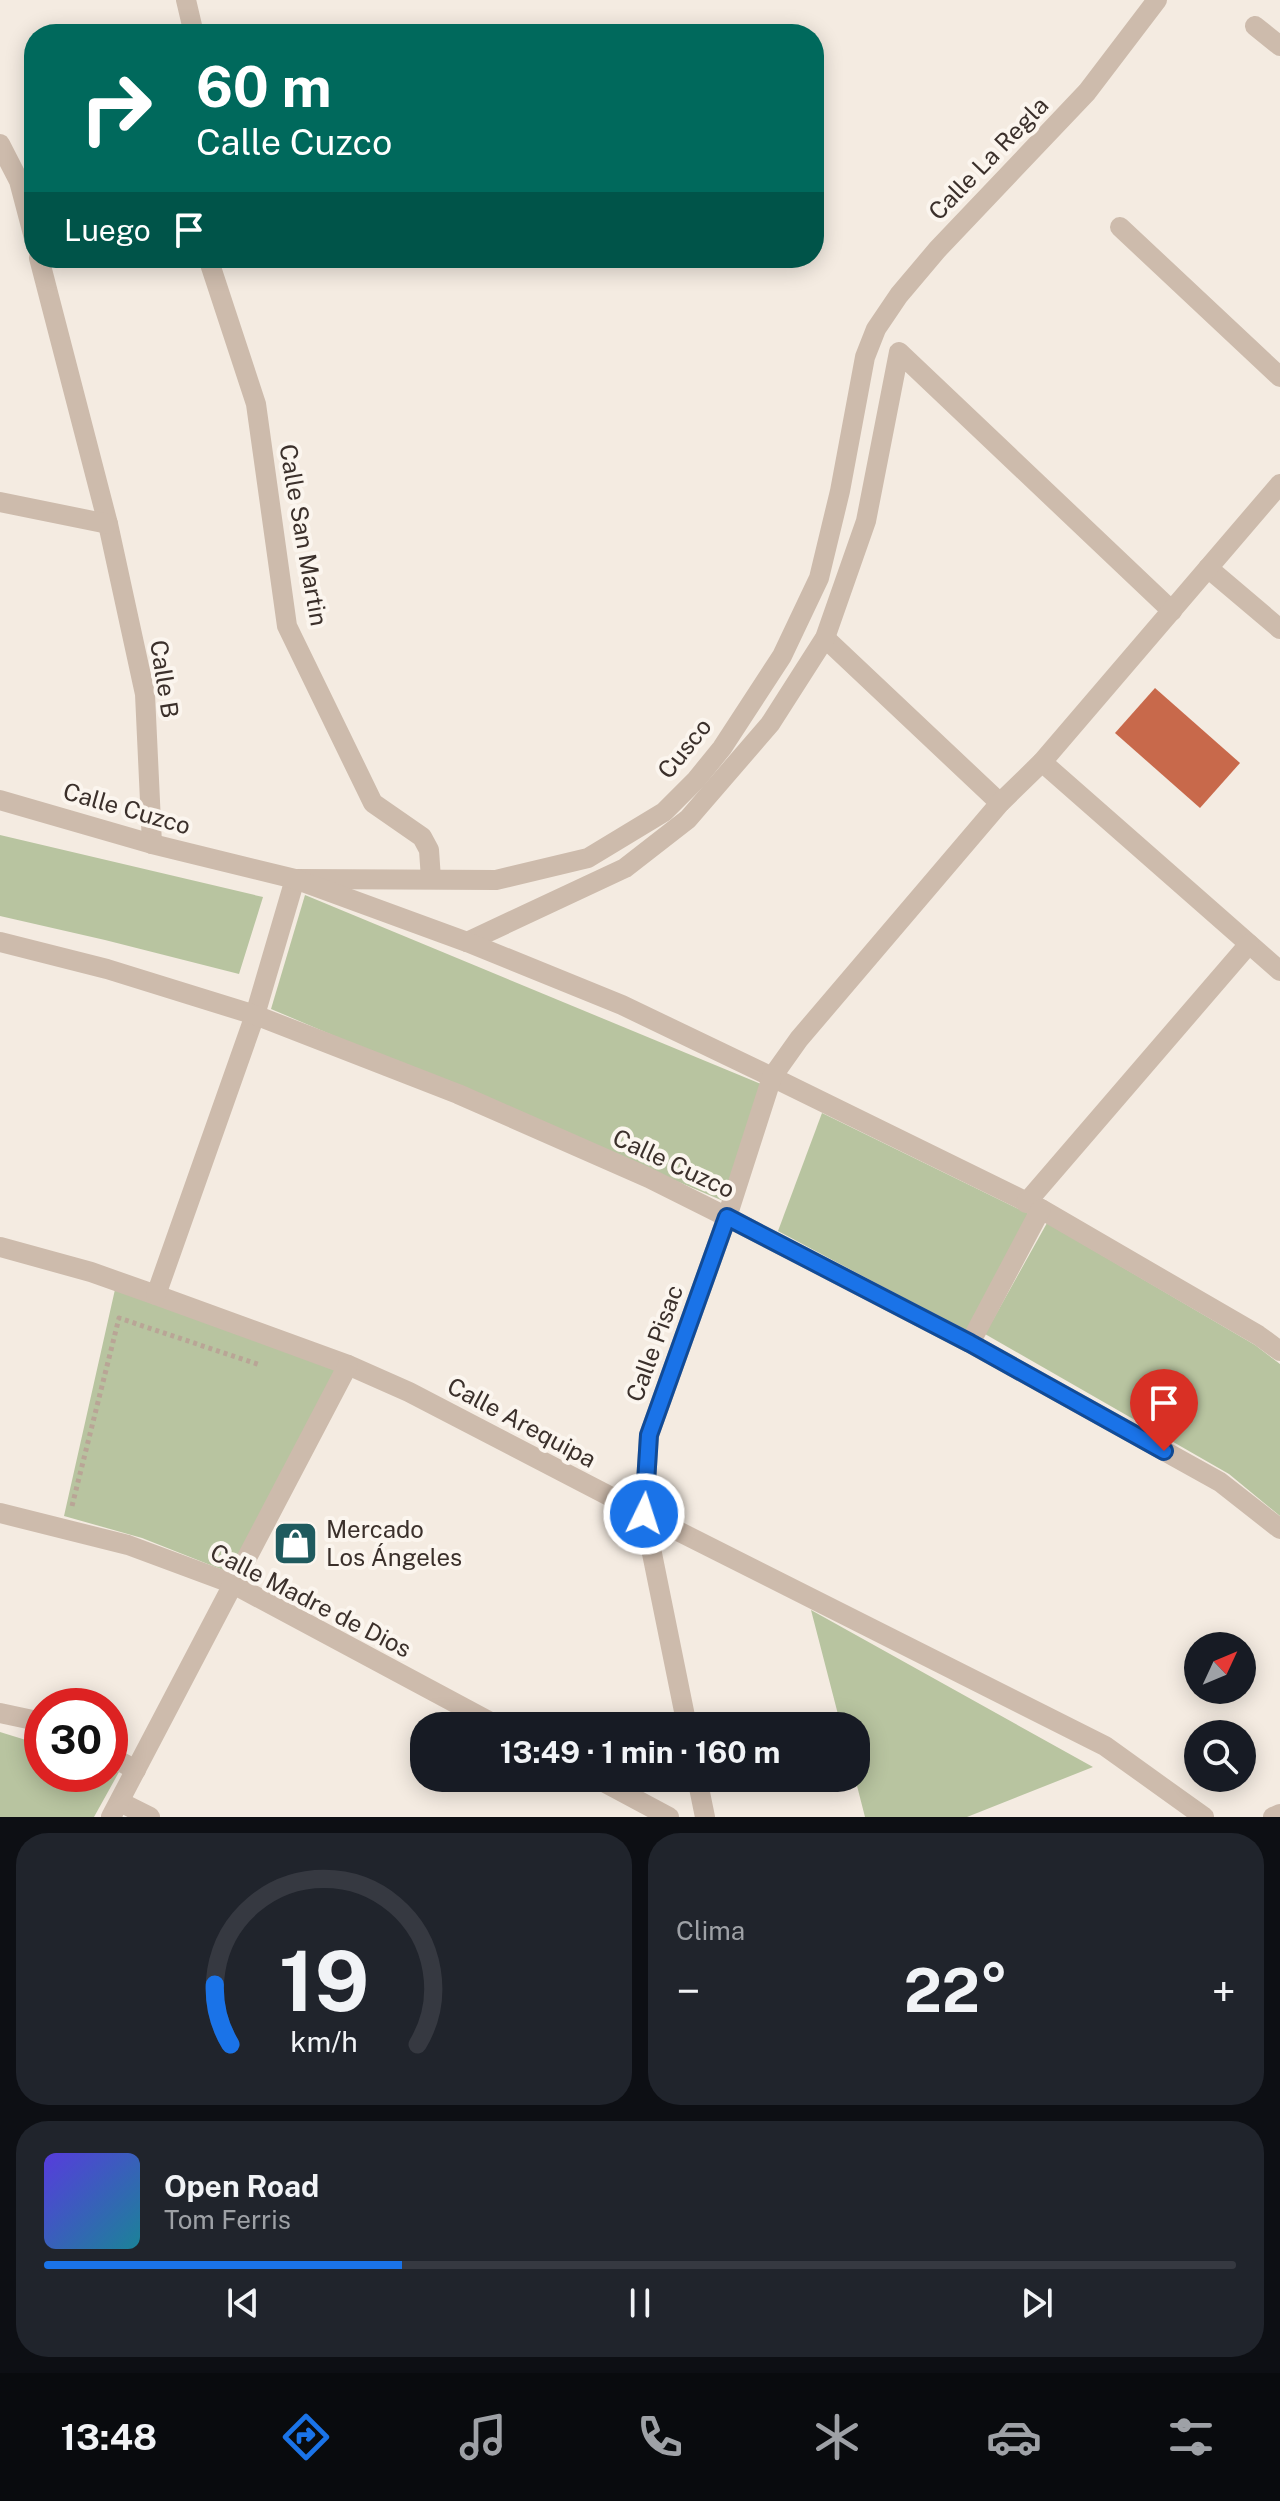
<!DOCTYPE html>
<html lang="es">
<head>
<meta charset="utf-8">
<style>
  :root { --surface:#171b24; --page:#20242c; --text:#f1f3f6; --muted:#9ea1a6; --line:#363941; --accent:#1a73e8 }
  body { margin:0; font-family:"Public Sans",sans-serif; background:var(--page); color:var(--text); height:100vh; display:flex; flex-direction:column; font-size:30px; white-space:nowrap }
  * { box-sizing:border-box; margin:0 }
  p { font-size:26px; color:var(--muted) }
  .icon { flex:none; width:44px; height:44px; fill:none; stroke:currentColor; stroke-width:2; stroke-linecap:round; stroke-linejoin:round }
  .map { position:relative; height:1817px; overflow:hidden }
  .sheet { display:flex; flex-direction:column; gap:16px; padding:16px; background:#0d0f14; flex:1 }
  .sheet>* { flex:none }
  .hud { position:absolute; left:24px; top:24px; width:800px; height:244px; border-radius:32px; box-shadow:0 4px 20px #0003; background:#00695c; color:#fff; overflow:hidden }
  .needle { width:52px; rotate:46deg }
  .fabs { position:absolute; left:1184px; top:1632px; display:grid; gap:16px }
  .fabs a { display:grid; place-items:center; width:72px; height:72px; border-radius:50%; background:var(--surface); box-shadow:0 4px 20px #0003; font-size:40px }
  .speed { position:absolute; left:24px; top:1688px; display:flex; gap:16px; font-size:40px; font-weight:700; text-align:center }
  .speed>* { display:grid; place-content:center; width:104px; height:104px; border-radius:50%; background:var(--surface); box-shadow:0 4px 20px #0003; line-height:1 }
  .speed .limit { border:12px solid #d22; background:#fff; color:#111 }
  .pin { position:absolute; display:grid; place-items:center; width:68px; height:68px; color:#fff; margin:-82px -34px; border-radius:50% 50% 50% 0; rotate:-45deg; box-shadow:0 0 8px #0007 }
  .pin .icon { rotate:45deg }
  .me { position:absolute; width:88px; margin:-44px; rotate:4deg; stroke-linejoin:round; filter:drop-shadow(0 0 6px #0008) }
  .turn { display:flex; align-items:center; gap:28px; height:168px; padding:0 40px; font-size:36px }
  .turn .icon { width:104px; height:104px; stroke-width:2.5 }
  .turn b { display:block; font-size:56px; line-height:68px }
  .then { display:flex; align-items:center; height:76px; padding:0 40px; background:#0003; gap:16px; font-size:30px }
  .big { font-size:60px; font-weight:700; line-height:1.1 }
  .sheet .widget { flex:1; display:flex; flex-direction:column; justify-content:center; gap:12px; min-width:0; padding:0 28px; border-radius:32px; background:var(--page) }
  .sheet .dial { align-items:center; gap:0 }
  .dial svg { height:208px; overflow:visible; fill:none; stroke:var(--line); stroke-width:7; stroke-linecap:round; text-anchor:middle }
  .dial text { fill:var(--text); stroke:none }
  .song { display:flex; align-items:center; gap:24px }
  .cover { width:96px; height:96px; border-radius:12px; background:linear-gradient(135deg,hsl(250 70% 55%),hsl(190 70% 35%)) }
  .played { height:8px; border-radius:4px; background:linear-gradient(90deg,var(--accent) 30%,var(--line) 30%) }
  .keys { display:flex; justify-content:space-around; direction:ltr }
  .heat { display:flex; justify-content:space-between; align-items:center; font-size:44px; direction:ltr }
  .sheet .tiles { flex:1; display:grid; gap:16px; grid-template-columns:1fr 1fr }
  .widget:last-child { grid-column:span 2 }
  .trip { position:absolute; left:410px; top:1712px; width:460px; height:80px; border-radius:32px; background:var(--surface); box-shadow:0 4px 20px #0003; font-weight:700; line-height:80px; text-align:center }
  .menu { display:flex; height:128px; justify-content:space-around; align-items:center; background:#090b0e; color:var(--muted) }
  .menu .icon { width:56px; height:56px }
  .menu .active { color:var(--accent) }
  .menu b { font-size:36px; color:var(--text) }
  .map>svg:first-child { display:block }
  .green { fill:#b8c4a0 }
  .building { fill:#c8694b }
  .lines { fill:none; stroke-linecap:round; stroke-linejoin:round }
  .path { stroke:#b9a596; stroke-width:5; stroke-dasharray:4 4; stroke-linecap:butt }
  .minor { stroke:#cdbbac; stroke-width:20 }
  .tertiary { stroke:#cdbbac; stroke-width:20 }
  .route-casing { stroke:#114b97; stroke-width:20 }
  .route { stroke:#1a73e8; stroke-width:14 }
  .labels { text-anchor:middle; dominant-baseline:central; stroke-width:8; stroke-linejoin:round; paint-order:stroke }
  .street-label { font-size:24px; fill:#3b302b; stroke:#fbf5ee }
  .poi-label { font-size:24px; fill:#3b302b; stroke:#fbf5ee; text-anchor:start }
</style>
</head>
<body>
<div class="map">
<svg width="1280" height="1817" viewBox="0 0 1280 1817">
  <rect width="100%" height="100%" fill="#f4ebe1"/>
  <!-- green -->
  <g class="green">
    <polygon points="0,835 263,897 239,974 105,940 0,916"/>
    <polygon points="305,895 768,1087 728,1203 271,1009"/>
    <polygon points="822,1113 1029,1214 966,1331 778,1231"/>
    <polygon points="1047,1223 1255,1345 1280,1364 1280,1516 1229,1474 985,1334"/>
    <polygon points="116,1285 337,1369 233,1574 142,1538 64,1516"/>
    <polygon points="811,1610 1093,1767 967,1817 865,1817 855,1778 856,1726 841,1726"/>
    <polygon points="0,1732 42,1745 42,1774 110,1774 110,1769 119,1772 94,1817 0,1817"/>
  </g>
  <!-- building -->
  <polygon class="building" points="1155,688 1240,763 1200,808 1115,733"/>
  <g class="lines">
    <!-- path -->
    <polyline class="path" points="72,1506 119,1318 260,1365"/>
    <!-- minor -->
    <g class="minor">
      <polyline points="186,0 194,34"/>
      <polyline points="1255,26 1280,46"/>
      <polyline points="0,144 19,181 34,238"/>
      <polyline points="1120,227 1280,377"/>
      <polyline points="39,258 108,524 145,694 152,844"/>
      <polyline points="208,258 256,404 287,626 373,803 422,837 429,850 431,879"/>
      <polyline points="0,502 108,524"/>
      <polyline points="1208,568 1280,629"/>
      <polyline points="825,638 1000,803"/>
      <polyline points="1042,762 1280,971"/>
      <polyline points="467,942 625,868 688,819 770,724 825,638 866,521 899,352 1172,611"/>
      <polyline points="772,1077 1041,1209 1258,1335 1280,1351"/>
      <polyline points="1026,1203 1249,944"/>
      <polyline points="0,1247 91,1272 156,1295 348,1365 409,1392 644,1514 1105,1746 1204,1817"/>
      <polyline points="156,1295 255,1015 295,879 496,880 588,858 664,812 696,780 722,748 782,656 819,578 840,491 865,357 876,329 899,295 937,250 1087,92 1157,0"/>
      <polyline points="970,1343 1041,1209"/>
      <polyline points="0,1513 128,1545 233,1584 498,1726"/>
      <polyline points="0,1713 42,1722"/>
      <polyline points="687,1726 644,1514 649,1435 727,1217 970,1343 1220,1482 1280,1529"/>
      <polyline points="110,1756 136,1770"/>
      <polyline points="596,1778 669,1817"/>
      <polyline points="697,1778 705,1817"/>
      <polyline points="120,1802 150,1817"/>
      <polyline points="111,1817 348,1365"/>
      <polyline points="1273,1817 1280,1814"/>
    </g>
    <!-- tertiary -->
    <g class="tertiary">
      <polyline points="0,800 152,844 295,879 467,942 622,1005 772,1077"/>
      <polyline points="0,942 107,969 255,1015 458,1094 649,1178 727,1217 772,1077 799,1039 1000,803 1042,762 1280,484"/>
    </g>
  </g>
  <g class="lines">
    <defs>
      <polyline id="route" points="644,1514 649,1435 727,1217 970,1343 1164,1451"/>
    </defs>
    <!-- route casing -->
    <use href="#route" class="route-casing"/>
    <!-- route -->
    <use href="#route" class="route"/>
  </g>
  <!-- icons -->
  <defs>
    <symbol id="shop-square" viewBox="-11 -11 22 22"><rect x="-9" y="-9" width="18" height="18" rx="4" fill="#1f5a5e" stroke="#fbf5ee"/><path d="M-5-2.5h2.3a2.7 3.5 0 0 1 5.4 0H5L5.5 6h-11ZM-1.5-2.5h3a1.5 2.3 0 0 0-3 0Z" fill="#fff"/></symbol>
  </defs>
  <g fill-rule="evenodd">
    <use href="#shop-square" x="270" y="1518" width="51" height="51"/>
  </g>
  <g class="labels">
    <!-- street labels -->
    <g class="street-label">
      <text transform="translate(988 158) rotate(-46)">Calle La Regla</text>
      <text transform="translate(304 535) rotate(80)">Calle San Martin</text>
      <text transform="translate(165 679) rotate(81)">Calle B</text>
      <text transform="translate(684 748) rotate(-51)">Cusco</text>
      <text transform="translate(127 808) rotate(16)">Calle Cuzco</text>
      <text transform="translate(674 1163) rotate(25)">Calle Cuzco</text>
      <text transform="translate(654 1343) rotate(-70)">Calle Pisac</text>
      <text transform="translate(522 1422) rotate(28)">Calle Arequipa</text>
      <text transform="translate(311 1600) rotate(27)">Calle Madre de Dios</text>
    </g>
    <!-- poi labels -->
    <g class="poi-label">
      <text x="326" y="1529">Mercado<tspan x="326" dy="28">Los Ángeles</tspan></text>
    </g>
  </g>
</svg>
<div class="fabs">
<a><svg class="needle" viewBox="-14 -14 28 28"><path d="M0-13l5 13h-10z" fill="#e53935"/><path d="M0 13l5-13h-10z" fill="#9ea1a6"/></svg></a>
<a><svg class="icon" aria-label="search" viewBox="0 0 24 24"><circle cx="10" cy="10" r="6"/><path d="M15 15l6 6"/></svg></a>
</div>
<div class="speed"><div class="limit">30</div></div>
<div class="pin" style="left:1164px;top:1451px;background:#d93025"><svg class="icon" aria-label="arrive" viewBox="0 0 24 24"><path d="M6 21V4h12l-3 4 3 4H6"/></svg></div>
<svg class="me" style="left:644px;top:1514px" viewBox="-20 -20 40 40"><circle r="17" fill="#1a73e8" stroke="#fff" stroke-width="3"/><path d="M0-11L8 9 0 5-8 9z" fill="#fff"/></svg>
<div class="trip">13:49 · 1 min · 160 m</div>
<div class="hud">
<div class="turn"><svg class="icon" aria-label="right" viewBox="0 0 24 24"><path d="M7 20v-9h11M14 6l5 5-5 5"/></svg><div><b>60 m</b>Calle Cuzco</div></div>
<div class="then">Luego<svg class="icon" aria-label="arrive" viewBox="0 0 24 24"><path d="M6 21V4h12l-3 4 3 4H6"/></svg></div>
</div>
</div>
<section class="sheet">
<div class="tiles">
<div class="widget dial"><svg viewBox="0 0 100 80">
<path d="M14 69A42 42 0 1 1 86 69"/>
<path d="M14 69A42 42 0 0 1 8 46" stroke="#1a73e8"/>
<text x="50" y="56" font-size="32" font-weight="700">19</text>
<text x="50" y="72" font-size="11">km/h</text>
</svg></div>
<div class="widget"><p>Clima</p>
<div class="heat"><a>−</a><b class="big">22°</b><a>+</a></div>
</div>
<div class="widget">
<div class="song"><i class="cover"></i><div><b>Open Road</b><p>Tom Ferris</p></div></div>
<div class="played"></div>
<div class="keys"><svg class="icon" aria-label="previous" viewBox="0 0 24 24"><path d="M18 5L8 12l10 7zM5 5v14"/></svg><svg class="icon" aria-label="pause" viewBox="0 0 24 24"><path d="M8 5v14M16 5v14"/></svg><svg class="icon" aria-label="next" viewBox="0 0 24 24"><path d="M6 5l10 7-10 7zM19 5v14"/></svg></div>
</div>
</div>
</section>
<nav class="menu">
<b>13:48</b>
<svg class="icon active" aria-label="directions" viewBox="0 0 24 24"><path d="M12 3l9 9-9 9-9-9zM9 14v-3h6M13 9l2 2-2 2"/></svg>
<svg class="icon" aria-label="music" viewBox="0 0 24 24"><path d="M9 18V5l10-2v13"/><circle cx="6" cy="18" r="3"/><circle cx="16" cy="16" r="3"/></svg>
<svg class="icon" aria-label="phone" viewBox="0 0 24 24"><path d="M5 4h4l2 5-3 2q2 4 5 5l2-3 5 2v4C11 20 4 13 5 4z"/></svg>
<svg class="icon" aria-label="climate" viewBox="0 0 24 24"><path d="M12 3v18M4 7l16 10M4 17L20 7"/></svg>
<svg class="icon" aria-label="car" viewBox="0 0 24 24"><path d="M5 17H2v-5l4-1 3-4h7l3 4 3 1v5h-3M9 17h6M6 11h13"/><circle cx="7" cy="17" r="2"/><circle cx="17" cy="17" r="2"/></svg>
<svg class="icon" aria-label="filters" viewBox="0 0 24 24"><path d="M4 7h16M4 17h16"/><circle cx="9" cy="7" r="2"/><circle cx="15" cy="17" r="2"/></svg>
</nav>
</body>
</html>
